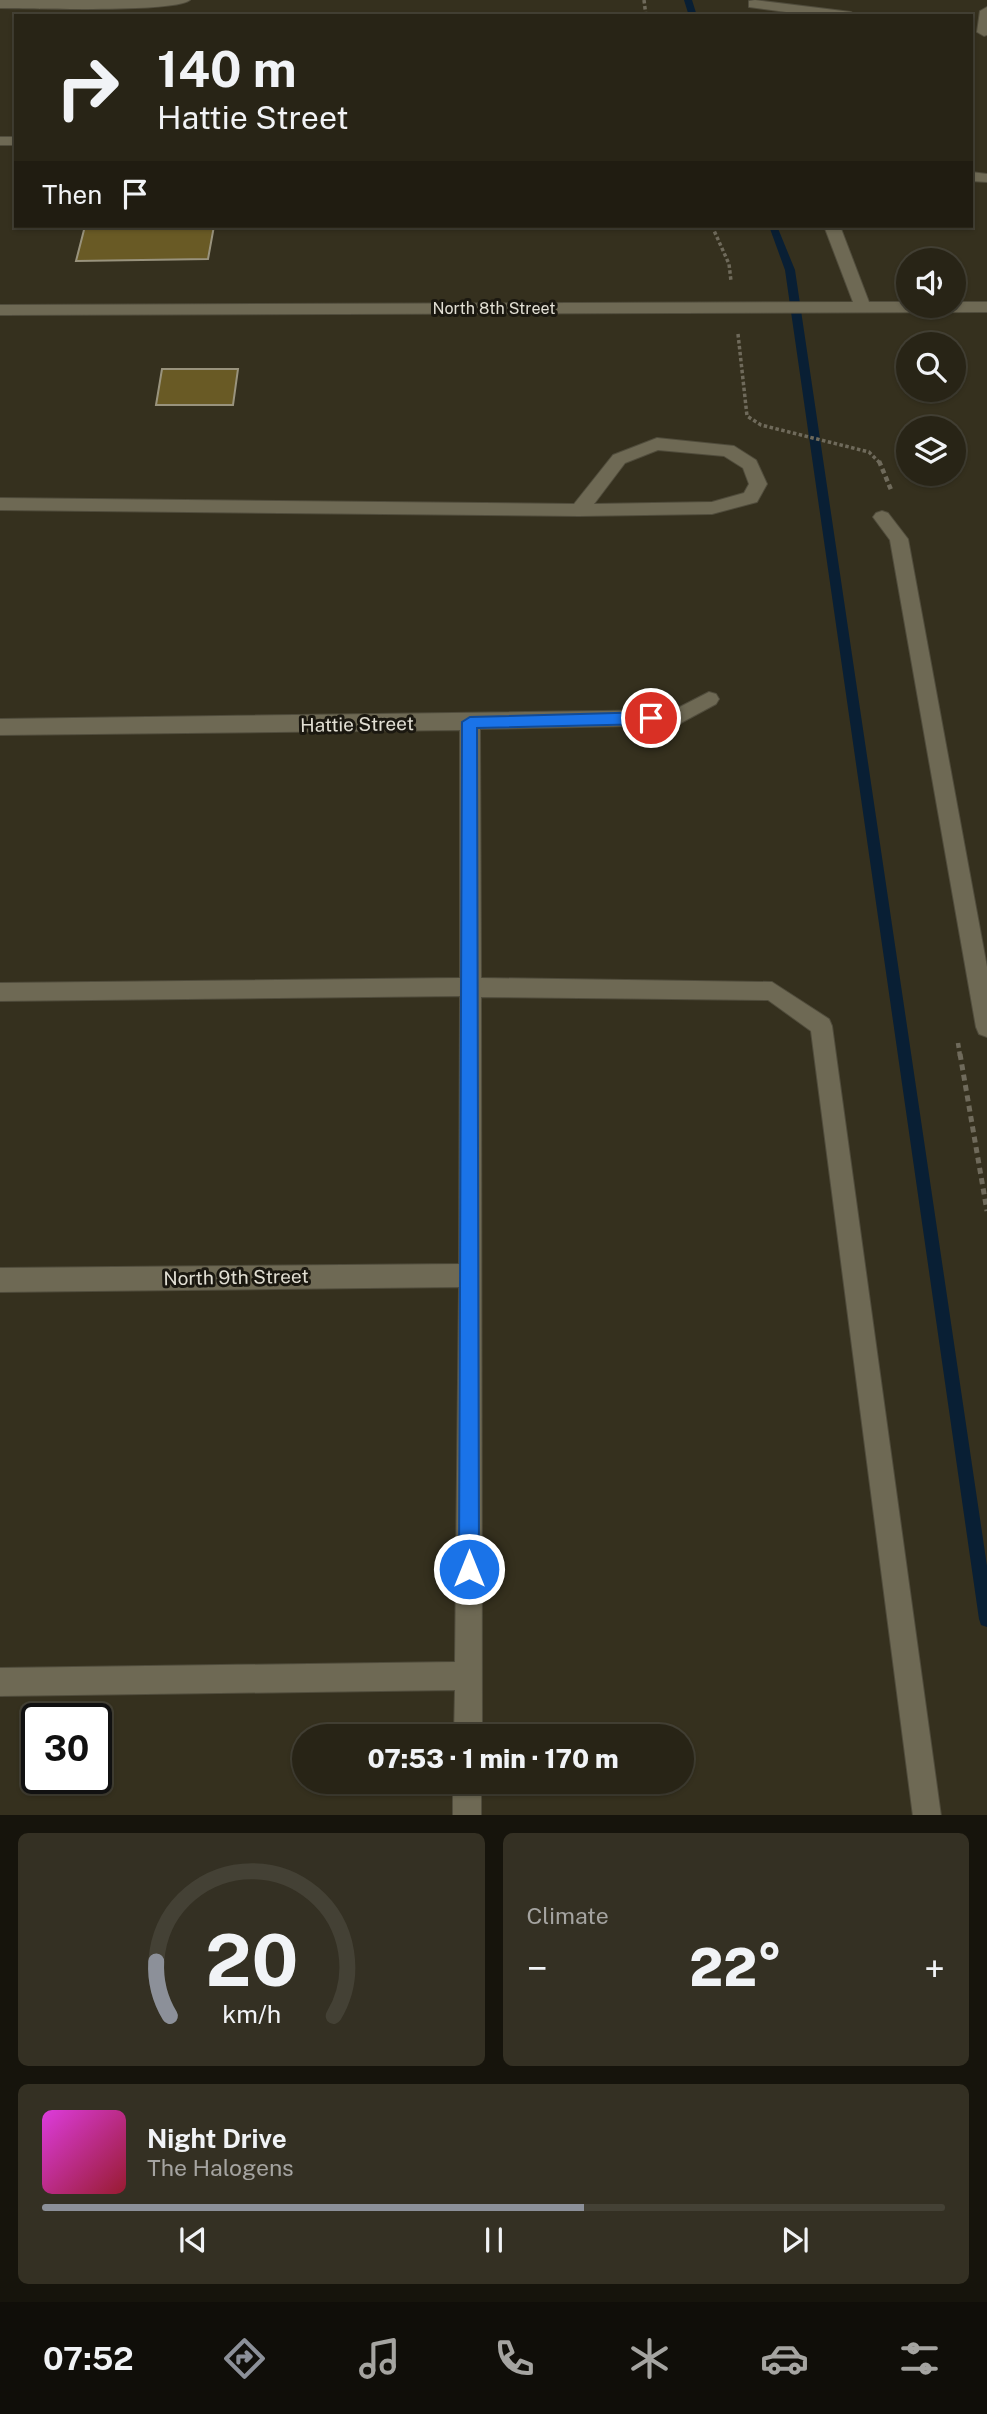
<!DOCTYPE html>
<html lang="en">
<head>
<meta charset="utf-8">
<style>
  :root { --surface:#282416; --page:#343023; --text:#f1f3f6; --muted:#a5a4a1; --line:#444135; --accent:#8c9099 }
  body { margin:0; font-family:"Public Sans",sans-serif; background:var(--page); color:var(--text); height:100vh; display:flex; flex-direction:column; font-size:26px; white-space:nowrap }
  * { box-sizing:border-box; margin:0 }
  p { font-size:23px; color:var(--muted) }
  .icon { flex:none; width:38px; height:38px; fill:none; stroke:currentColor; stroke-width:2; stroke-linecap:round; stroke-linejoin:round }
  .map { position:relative; height:1815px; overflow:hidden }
  .sheet { display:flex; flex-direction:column; gap:18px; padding:18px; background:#16140c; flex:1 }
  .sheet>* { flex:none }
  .banner { position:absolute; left:14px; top:14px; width:959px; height:214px; border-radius:0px; box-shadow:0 2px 5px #0004,0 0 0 2px var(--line); background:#282416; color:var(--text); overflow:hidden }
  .buttons { position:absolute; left:896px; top:248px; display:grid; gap:14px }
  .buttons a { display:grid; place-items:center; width:70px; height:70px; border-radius:50%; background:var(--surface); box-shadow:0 2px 5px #0004,0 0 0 2px var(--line); font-size:35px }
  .speed { position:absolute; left:21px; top:1703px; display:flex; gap:14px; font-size:35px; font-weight:700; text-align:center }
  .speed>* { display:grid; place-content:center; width:91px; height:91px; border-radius:50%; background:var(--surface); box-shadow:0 2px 5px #0004,0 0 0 2px var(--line); line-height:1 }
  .speed .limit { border:4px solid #111; border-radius:10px; background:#fff; color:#111 }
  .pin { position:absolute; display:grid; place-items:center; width:60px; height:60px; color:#fff; margin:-30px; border:4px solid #fff; border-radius:50%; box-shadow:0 2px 7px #0007 }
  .me { position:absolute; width:77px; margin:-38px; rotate:0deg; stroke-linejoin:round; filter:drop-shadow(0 0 5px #0008) }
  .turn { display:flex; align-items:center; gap:24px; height:147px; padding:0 28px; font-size:32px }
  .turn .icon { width:91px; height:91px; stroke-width:2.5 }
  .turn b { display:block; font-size:49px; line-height:60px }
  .then { display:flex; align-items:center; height:66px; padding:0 28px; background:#0003; gap:14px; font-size:26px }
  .big { font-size:52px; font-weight:800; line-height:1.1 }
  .sheet .widget { flex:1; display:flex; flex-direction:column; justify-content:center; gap:10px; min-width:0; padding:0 24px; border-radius:10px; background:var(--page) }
  .sheet .dial { align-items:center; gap:0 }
  .dial svg { height:182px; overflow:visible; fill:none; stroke:var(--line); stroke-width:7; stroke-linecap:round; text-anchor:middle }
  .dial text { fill:var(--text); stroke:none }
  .song { display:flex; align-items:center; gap:21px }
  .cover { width:84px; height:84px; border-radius:10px; background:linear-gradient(135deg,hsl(300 70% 55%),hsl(350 70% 35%)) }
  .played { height:7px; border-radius:4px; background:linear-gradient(90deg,var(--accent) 60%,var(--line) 60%) }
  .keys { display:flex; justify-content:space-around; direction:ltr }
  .heat { display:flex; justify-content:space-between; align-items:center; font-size:38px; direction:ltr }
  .sheet .tiles { flex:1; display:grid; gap:18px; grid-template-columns:1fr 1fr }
  .widget:last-child { grid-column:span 2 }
  .trip { position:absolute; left:292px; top:1724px; width:402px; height:70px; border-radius:35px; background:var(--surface); box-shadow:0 2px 5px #0004,0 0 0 2px var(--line); font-weight:800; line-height:70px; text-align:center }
  .tab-bar { display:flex; height:112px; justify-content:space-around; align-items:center; background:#100e09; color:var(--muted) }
  .tab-bar .icon { width:49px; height:49px }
  .tab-bar .current { color:var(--accent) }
  .tab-bar b { font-size:32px; color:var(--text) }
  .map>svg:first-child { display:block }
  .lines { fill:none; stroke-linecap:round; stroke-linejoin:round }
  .stream { fill:#091f34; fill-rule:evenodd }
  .building { fill:#695a25; stroke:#99937d; stroke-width:2 }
  .minor-casing { stroke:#504c3c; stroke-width:2 }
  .path-far2 { stroke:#6f6a5b; stroke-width:3.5; stroke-dasharray:3.5 2.5; stroke-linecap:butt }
  .path-far1 { stroke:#6f6a5b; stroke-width:4.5; stroke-dasharray:5 3.5; stroke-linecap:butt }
  .path { stroke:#6f6a5b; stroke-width:5; stroke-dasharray:6 4.5; stroke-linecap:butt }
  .minor { fill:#6e6954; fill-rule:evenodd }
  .route { fill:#1a73e8; stroke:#114b97; stroke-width:2 }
  .labels { text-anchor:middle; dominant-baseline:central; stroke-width:6; stroke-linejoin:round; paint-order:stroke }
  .far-street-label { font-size:16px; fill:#e2dfd4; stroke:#1b1810 }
  .street-label { font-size:19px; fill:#e2dfd4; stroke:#1b1810 }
</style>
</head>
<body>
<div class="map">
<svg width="987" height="1816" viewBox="0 0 987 1816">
  <rect width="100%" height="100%" fill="#35301e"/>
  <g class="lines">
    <!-- stream -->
    <g class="stream">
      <polygon points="684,0 692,0 697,16 689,16"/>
      <polygon points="769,226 777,226 795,270 987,1566 987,1627 981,1625 979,1619 785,270"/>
    </g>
  </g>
  <!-- building -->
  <g class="building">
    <polygon points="85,226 214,226 208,259 76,261"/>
    <polygon points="162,369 238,369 233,405 156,405"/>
  </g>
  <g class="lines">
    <defs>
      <g id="minor">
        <path d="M0,0H190C175,13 29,8 0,8Z"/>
        <polygon points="755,0 851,12 858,16 816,16 749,7 749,1"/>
        <polygon points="987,7 987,35 984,36 977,32 980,11"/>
        <rect x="0" y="137" width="16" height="8"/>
        <polygon points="971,172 987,174 987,182 971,181"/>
        <polygon points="824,226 840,226 869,302 908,302 908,306 954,306 954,302 987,302 987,312 0,315 0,305 853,302"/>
        <path d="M657,438L734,446L756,460L767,484L757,502L712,514L579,516L0,510V498L574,504L613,455ZM658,450L724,456L743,468L749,484L744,493L712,502L594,504L625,463Z"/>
        <polygon points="882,511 888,513 908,539 987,967 987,1037 979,1034 976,1027 890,540 873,517 876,513"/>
        <polygon points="709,692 716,694 719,699 716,704 677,725 480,729 481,978 772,982 829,1019 832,1026 941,1816 913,1816 811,1031 768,1000 481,997 482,1736 454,1736 455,1690 0,1696 0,1668 455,1662 459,1287 0,1292 0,1268 459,1264 460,996 0,1001 0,983 460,978 460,730 0,735 0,719 674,710"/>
        <rect x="453" y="1782" width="28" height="34"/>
      </g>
    </defs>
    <!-- minor casing -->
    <use href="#minor" class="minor-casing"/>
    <!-- path-far2 -->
    <g class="path-far2">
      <polyline points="644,0 646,16"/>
      <polyline points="712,226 729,264 731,281"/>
      <polyline points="738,334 747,416 761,425 869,452 880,463"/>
    </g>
    <!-- path-far1 -->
    <g class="path-far1">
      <polyline points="879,461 892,492"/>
      <polyline points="958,1043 960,1056"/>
    </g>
    <!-- path -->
    <polyline class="path" points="960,1054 987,1211"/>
    <!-- minor -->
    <use href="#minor" class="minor"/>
  </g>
  <!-- route -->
  <polygon class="route" points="651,712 659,718 651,724 477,728 479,1569 476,1576 469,1579 462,1576 459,1569 462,722 470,717"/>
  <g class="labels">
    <!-- far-street labels -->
    <g class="far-street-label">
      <text x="494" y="308">North 8th Street</text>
    </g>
    <!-- street labels -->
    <g class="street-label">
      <text transform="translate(357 724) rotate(-1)">Hattie Street</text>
      <text transform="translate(236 1277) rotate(-1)">North 9th Street</text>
    </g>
  </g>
</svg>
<div class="buttons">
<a><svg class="icon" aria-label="sound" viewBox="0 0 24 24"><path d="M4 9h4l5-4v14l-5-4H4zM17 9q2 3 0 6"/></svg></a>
<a><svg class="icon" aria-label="search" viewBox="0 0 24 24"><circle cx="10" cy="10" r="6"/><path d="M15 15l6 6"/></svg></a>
<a><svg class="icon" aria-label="layers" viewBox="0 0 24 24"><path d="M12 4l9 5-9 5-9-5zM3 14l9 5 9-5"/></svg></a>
</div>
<div class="speed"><div class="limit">30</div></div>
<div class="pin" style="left:651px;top:718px;background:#d93025"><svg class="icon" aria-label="arrive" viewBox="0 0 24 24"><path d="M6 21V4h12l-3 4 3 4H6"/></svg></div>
<svg class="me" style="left:469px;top:1569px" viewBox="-20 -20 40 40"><circle r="17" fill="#1a73e8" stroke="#fff" stroke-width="3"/><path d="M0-11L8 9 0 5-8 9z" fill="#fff"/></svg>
<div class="trip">07:53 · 1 min · 170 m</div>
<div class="banner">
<div class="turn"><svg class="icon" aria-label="right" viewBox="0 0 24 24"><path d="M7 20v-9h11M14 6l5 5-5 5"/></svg><div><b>140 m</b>Hattie Street</div></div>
<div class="then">Then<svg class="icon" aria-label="arrive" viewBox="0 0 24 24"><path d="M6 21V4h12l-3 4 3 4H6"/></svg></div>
</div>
</div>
<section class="sheet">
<div class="tiles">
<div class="widget dial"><svg viewBox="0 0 100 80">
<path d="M14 69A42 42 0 1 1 86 69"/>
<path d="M14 69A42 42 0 0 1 8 45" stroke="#8c9099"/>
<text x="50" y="56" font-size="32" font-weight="700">20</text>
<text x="50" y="72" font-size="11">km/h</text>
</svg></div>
<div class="widget"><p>Climate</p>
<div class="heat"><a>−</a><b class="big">22°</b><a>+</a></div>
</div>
<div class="widget">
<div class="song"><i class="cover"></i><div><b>Night Drive</b><p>The Halogens</p></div></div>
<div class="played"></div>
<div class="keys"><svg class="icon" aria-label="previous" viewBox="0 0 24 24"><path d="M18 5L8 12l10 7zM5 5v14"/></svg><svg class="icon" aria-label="pause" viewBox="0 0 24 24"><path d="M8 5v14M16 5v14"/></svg><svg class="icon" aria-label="next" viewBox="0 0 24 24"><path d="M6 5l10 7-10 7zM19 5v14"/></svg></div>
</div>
</div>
</section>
<nav class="tab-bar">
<b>07:52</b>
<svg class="icon current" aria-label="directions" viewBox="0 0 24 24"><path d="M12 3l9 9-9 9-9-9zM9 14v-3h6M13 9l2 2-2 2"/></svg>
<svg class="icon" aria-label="music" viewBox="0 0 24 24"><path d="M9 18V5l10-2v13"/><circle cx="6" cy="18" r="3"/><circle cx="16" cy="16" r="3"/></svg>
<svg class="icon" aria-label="phone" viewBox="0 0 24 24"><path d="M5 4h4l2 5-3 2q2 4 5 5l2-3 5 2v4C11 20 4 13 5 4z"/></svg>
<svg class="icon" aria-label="climate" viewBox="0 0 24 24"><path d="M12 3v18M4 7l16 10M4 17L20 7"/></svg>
<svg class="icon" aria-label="car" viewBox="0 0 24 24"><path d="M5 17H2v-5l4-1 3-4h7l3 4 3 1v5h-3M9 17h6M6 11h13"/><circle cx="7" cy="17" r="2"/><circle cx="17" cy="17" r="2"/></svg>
<svg class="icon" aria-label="filters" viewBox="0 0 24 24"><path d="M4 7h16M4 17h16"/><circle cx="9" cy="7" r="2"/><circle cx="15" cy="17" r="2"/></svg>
</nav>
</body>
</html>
